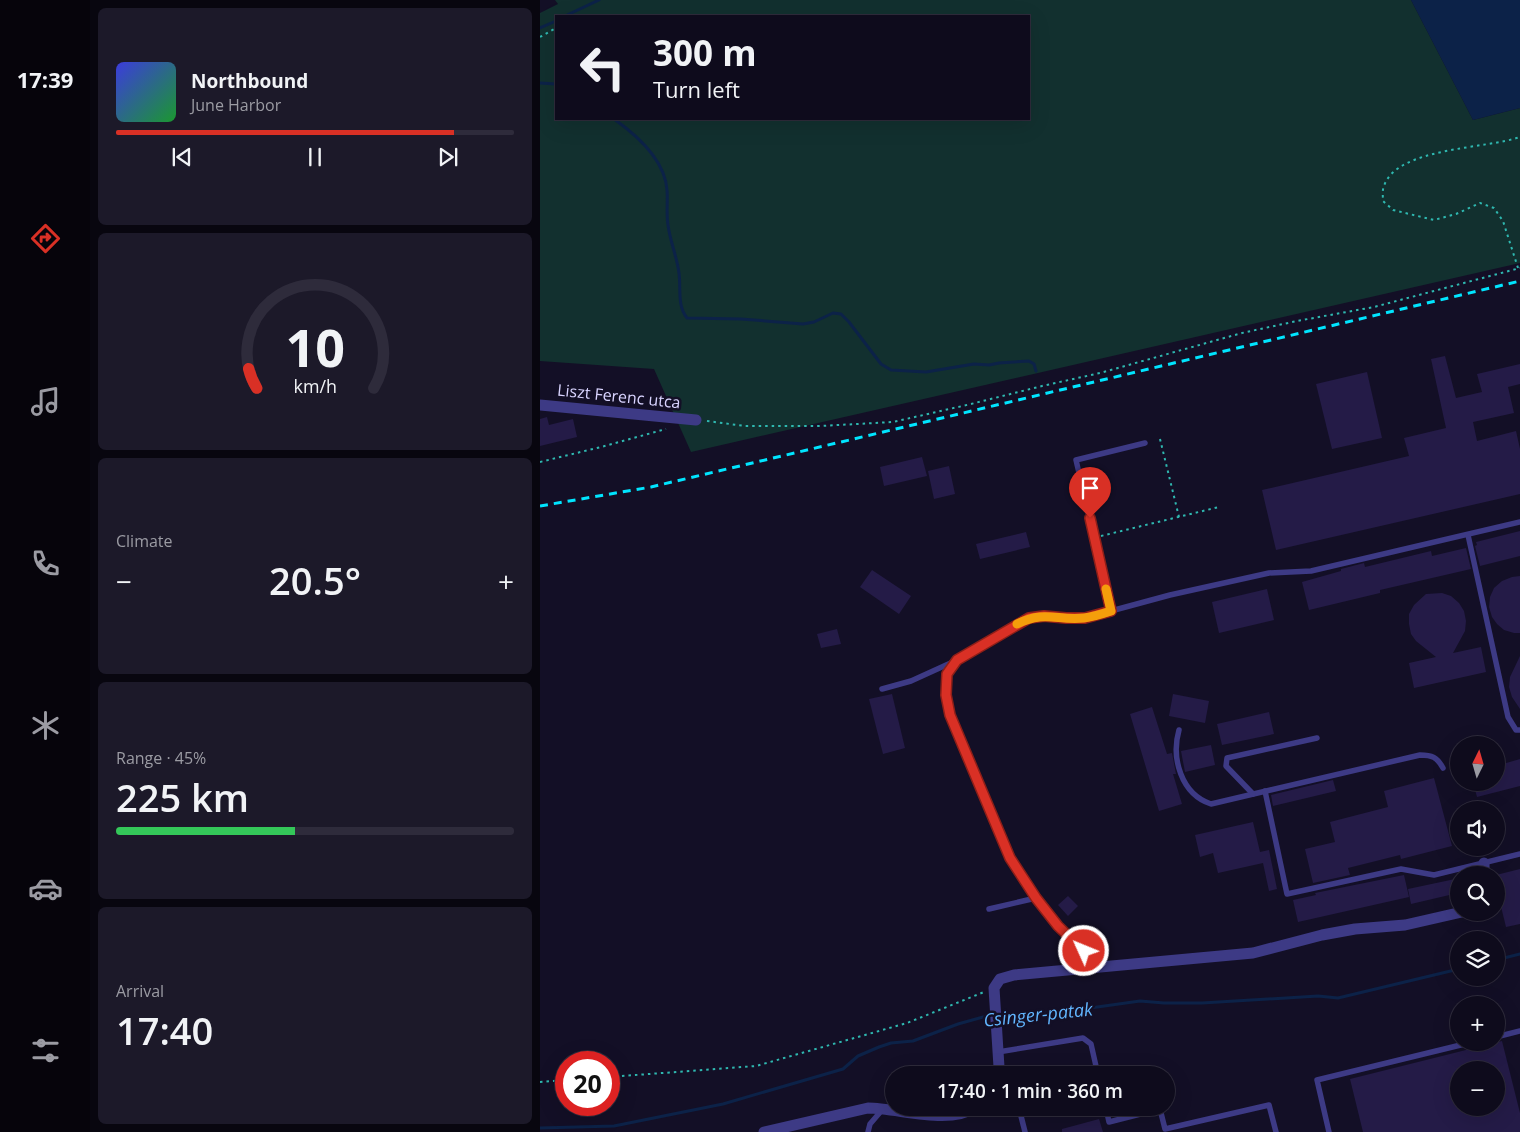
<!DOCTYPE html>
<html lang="en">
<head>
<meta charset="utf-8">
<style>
  :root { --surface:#0e0b1c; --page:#1c1929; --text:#f1f3f6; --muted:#9b9ba3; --line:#2e2b3b; --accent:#d93025 }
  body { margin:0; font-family:"Open Sans",sans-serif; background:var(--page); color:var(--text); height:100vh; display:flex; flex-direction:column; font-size:19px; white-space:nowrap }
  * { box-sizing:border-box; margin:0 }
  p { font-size:16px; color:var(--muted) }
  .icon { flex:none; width:28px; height:28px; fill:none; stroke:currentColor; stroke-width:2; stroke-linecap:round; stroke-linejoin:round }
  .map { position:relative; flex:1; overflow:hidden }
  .drawer { display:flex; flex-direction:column; gap:8px; padding:8px; background:#08060f; width:450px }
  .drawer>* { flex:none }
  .guide { position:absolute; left:15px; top:15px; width:475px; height:105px; border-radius:0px; box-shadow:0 5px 20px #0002,0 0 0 1px var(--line); background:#0e0b1c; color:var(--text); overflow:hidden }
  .needle { width:32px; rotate:5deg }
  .fabs { position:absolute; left:910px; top:736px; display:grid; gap:10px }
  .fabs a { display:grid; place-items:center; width:55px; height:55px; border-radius:50%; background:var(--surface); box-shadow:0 5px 20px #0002,0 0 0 1px var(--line); font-size:25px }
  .speed { position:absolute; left:15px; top:1051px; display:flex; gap:10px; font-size:25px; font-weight:700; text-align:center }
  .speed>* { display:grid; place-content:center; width:65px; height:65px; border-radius:50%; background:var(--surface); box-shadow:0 5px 20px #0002,0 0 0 1px var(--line); line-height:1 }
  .speed .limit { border:8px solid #d22; background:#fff; color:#111 }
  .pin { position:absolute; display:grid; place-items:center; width:42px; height:42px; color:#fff; margin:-51px -21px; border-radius:50% 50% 50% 0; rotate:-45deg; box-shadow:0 0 5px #0007 }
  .pin .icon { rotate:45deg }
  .me { position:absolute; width:55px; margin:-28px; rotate:314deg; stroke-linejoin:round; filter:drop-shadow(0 0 4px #0008) }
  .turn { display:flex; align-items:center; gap:18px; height:105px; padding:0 15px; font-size:22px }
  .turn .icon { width:65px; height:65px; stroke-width:2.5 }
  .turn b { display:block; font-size:35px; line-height:42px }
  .big { font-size:38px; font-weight:600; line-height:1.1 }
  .drawer .card { flex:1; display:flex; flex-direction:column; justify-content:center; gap:8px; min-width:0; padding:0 18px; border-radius:8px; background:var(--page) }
  .drawer .dial { align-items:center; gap:0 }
  .dial svg { height:130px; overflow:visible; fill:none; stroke:var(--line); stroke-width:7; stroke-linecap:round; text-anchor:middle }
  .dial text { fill:var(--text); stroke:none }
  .song { display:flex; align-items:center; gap:15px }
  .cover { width:60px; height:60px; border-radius:8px; background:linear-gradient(135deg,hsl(240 70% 55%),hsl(130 70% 35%)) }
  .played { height:5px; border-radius:2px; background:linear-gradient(90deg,var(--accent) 85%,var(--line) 85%) }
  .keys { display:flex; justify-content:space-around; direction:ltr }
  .heat { display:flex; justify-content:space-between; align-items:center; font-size:28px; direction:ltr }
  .charge { height:8px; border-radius:4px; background:linear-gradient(90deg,#34c759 45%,var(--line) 0) }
  .trip { position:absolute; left:345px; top:1066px; width:290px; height:50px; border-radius:25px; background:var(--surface); box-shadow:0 5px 20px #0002,0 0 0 1px var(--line); font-weight:600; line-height:50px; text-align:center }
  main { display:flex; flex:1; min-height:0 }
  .dock { display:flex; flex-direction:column; width:90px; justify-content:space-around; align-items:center; background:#06040b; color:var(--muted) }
  .dock .icon { width:35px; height:35px }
  .dock .active { color:var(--accent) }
  .dock b { font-size:22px; color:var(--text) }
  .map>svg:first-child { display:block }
  .green { fill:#12302f; fill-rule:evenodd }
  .water { fill:#0c2248 }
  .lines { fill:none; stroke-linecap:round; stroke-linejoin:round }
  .stream { stroke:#0c2248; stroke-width:3 }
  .building { fill:#241b47; fill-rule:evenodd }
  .path { stroke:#2fb8b0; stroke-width:2; stroke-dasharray:2.5 4; stroke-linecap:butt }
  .lane { stroke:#3d3a85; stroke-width:5.5 }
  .street { stroke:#3d3a85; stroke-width:11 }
  .rail { stroke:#00e5ff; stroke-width:3; stroke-dasharray:8 6; stroke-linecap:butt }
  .route-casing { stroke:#8d1f18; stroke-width:12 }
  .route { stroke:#d93025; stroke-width:9 }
  .slow { stroke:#f59e0b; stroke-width:9 }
  .labels { text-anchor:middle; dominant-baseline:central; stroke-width:5; stroke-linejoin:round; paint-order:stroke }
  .street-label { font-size:16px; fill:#d9d4ff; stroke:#130f26 }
  .water-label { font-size:18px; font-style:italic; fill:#62b6ff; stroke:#130f26 }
</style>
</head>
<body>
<main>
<nav class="dock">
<b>17:39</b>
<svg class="icon active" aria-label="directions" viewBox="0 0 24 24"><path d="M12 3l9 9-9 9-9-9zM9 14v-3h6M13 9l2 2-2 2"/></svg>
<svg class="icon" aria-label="music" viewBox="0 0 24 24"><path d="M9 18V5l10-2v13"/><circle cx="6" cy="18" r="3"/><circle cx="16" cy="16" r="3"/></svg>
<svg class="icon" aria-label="phone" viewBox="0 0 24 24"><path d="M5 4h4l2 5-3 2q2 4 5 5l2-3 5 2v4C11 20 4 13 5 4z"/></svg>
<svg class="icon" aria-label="climate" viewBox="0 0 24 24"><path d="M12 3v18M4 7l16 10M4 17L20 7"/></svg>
<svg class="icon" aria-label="car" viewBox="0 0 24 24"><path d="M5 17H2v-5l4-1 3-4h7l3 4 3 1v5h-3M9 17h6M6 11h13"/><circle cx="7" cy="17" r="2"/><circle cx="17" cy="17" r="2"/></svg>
<svg class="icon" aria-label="filters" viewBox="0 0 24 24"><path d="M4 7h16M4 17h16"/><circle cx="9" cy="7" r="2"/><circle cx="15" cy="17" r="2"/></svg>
</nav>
<section class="drawer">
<div class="card">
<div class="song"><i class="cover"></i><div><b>Northbound</b><p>June Harbor</p></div></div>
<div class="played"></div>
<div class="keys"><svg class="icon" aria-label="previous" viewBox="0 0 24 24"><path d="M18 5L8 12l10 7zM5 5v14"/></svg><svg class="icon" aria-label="pause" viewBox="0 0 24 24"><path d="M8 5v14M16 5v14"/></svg><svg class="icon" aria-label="next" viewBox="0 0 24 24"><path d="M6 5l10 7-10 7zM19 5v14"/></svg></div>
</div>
<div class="card dial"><svg viewBox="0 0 100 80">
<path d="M14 69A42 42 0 1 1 86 69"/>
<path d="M14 69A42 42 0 0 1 9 57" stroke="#d93025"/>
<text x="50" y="56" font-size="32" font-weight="700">10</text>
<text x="50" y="72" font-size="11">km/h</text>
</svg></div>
<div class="card"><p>Climate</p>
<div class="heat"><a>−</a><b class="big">20.5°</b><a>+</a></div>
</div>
<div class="card"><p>Range · 45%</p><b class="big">225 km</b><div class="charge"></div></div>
<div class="card"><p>Arrival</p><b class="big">17:40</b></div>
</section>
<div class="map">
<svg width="980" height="1132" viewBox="0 0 980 1132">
  <rect width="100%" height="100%" fill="#130f26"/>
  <!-- green -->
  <path class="green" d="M15,0H871L933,120L980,108V263L151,452L114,369L0,361V13L18,4ZM16,16H489V119H16Z"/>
  <!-- water -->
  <polygon class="water" points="871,0 980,0 980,108 933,120"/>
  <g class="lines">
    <!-- stream -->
    <g class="stream">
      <polyline points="25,16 59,0"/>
      <polyline points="0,28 16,21"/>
      <polyline points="0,83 16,84"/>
      <path d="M74,119C98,136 125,160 127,190C128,202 126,213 128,225C130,241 137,257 139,273C141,288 137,306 147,318L201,319L263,324L274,322L293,313L301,314L309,322L341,364L351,370L386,372L434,364L449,365L459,363L489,361L494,364L496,371"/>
      <polyline points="956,960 980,954"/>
      <polyline points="0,1128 74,1126 183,1104 303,1069 318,1056 339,1047 351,1043 373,1041 418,1024 443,1017 502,1013 523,1014 543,1009 600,1001 624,1003 662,1003 778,996 798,998 919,969"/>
    </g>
  </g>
  <!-- building -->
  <g class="building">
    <polygon points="905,356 916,398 942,392 937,374 980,364 980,384 968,387 974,413 933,422 937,441 976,431 980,449 980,494 736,550 722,490 869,456 864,438 906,428 891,359"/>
    <polygon points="827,372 842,438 792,449 776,384"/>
    <polygon points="7,417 9,425 33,419 37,437 0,446 0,419"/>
    <polygon points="382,457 387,476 344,486 340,467"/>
    <polygon points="409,466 415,494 394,499 388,471"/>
    <polygon points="980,531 980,556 940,566 935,546 937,545 936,542"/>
    <polygon points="486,532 490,547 440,559 436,544"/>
    <polygon points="926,548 931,569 840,590 840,593 769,610 762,582 801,571 801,569 824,563 825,567 891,551 892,556"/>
    <polygon points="332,570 371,596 359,614 320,587"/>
    <polygon points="980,576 980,633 974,633 964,630 957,624 952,617 949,607 950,597 954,588 962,581 972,577"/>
    <polygon points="727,589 734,620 679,633 672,602"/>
    <polygon points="902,593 911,596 919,603 924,611 926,621 925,631 913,653 941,647 946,672 874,688 869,663 896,657 876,641 871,634 869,624 869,614 874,605 886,594"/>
    <polygon points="297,629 301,644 281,648 277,634"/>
    <polygon points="980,656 980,709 972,697 969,687 970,677"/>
    <polygon points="352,694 365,748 343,754 329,699"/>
    <polygon points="633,694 669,701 665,723 629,716"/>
    <polygon points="612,707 627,754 632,753 636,774 633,774 642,804 619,811 590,714"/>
    <polygon points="729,712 734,734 682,745 677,724"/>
    <polygon points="671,745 675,765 645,772 641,751"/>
    <polygon points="980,759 980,786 937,797 933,782 956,782 956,766"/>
    <polygon points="894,778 912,846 861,859 860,855 808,868 810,875 773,883 765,849 795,842 790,822 848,807 844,791"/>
    <polygon points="793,780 796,791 733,806 731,795"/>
    <polygon points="713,822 720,852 729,850 737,889 729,891 723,863 678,873 673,853 660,857 655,835"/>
    <polygon points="980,869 980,924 966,927 956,886 956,875"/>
    <polygon points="864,875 869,897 758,922 753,900 776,895 775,893"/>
    <polygon points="915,879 918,893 871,904 868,889"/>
    <polygon points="528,896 538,906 528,916 518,905"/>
    <path d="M962,1041L980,1113V1132H823L810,1079ZM919,1070H956V1108H919Z"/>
    <polygon points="559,1119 563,1132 522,1132 522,1129"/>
  </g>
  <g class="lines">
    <!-- path -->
    <g class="path">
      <polyline points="0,37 16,28"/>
      <path d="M978,268L963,221L954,208L940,203L916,214L894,220L853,210L843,201C843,197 842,190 844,186C857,147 947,149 980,137"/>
      <polyline points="167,421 205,426 280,426 353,422 431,404 502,386 560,373 702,333 757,321 834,307 980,268"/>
      <polyline points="620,439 639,517"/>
      <polyline points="0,462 61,447 126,429"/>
      <polyline points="561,536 679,507"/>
      <polyline points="69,1077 216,1066 367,1023 444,992"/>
      <polyline points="0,1082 26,1080"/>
    </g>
    <!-- lane -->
    <g class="lane">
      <polyline points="928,535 968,717 976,730 980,730"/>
      <polyline points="571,611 536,460 605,443"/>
      <polyline points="342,689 371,681 415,661"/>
      <path d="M639,730C631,758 641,794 671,804L880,755C892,755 897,757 903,768"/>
      <polyline points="725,791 747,894 861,869 894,875 980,854"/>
      <polyline points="713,794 686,766 687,758 777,738"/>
      <polyline points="449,909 496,898"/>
      <path d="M567,964C527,947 491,896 470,859C462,845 457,828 451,814C437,781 423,748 410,715L406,695L407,674L417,660L489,618L504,616L526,618H545L630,595L729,573L771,571L980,522"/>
      <polyline points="956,1037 980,1031"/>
      <polyline points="458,1052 543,1038 551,1044 558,1075"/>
      <polyline points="459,1067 467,1075"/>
      <polyline points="479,1108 485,1132"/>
      <polyline points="566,1108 569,1122 620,1109 625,1129 729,1105 736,1132"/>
      <polyline points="328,1132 330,1124 342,1110"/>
      <polyline points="789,1132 777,1080 933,1042"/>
    </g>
    <!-- street -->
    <g class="street">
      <polyline points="0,405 156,420"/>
      <polyline points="944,875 944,863"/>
      <polyline points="457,1075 459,1067 454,988 460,979 474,975 713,953 782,935 815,929 865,925 922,912"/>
      <path d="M224,1132L328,1108C358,1108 409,1125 434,1108"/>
    </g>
    <!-- rail -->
    <polyline class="rail" points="0,506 111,487 980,281"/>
  </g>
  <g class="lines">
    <defs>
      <polyline id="route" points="544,951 518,926 496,898 470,858 410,715 406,695 407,674 417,660 489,618 504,616 526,618 545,618 571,611 550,518"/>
    </defs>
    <!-- route casing -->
    <use href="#route" class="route-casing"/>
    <!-- route -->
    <use href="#route" class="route"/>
    <!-- slow -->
    <path class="slow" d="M477,624C505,610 517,621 544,618C553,617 562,614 571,611L566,589"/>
  </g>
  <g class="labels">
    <!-- street labels -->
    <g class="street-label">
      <text transform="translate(79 396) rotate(6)">Liszt Ferenc utca</text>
    </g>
    <!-- water labels -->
    <g class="water-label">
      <text transform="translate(498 1014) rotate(-6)">Csinger-patak</text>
    </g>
  </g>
</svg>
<div class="fabs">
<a><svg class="needle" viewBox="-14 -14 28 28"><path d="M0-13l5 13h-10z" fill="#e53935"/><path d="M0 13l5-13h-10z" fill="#9b9ba3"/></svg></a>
<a><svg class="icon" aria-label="sound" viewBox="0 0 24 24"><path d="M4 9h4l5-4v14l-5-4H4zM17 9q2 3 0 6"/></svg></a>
<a><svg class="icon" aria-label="search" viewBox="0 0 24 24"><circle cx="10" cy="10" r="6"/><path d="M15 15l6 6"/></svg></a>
<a><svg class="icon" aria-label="layers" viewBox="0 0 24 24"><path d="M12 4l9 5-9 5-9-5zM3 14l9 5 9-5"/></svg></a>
<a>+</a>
<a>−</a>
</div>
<div class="speed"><div class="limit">20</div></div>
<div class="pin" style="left:550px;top:518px;background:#d93025"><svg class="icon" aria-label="arrive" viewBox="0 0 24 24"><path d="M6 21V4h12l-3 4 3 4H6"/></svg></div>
<svg class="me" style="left:544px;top:951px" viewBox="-20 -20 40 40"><circle r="17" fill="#d93025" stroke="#fff" stroke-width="3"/><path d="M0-11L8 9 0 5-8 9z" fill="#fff"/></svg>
<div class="trip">17:40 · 1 min · 360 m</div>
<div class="guide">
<div class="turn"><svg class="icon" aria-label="left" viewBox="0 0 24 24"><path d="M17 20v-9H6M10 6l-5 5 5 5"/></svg><div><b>300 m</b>Turn left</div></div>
</div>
</div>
</main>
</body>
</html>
